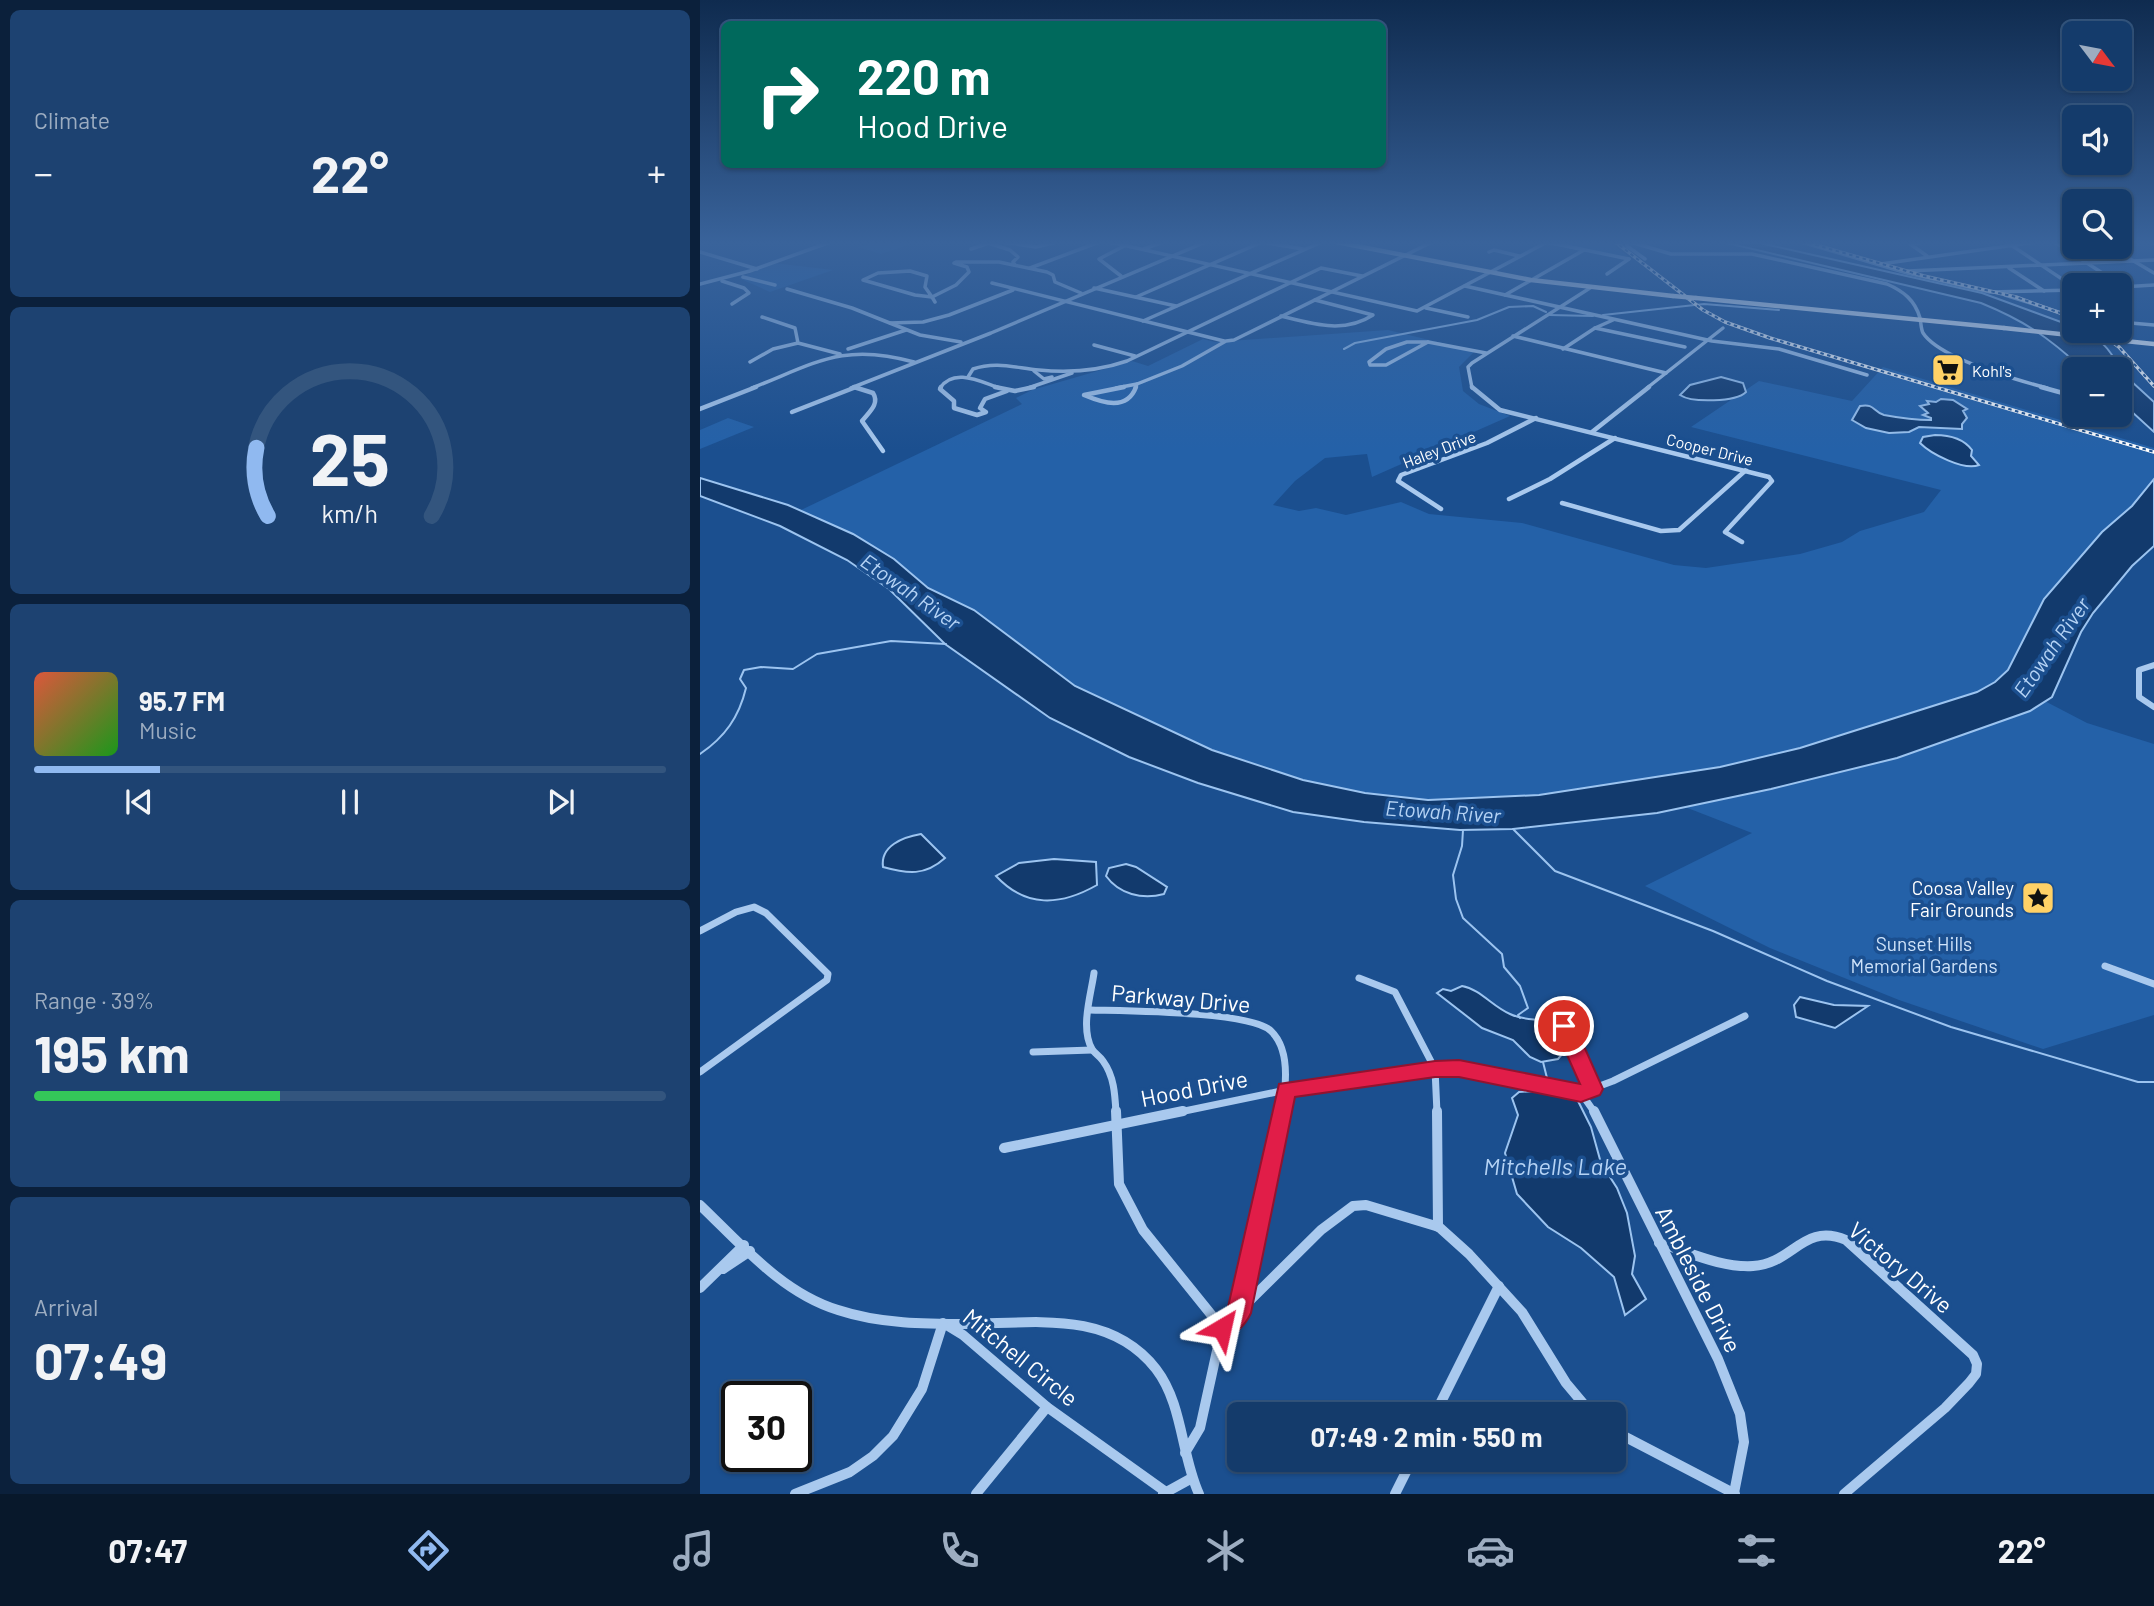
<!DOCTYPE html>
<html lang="en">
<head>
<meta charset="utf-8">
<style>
  :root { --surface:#143b6b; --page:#1d4271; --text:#f1f3f6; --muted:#9dadc1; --line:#33557e; --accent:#90b9f0 }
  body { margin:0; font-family:Barlow,sans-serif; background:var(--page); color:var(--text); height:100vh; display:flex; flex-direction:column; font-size:26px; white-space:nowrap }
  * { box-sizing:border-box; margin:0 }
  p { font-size:23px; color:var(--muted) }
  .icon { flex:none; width:38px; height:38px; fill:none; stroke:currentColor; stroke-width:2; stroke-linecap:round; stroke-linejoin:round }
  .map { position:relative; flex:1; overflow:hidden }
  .sheet { display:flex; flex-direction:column; gap:10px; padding:10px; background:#0b203b; width:700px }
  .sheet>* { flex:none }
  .banner { position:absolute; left:21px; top:21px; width:665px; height:147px; border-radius:10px; box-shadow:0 2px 5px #0004,0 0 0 2px var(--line); background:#00695c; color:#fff; overflow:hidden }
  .needle { width:46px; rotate:122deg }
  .tools { position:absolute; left:1362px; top:21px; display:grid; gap:14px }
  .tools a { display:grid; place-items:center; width:70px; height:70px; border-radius:10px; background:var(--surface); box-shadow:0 2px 5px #0004,0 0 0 2px var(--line); font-size:35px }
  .speed { position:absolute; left:21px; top:1381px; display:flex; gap:14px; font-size:35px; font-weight:700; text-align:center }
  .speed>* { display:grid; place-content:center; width:91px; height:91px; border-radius:50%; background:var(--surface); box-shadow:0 2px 5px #0004,0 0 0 2px var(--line); line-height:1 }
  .speed .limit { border:4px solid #111; border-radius:10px; background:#fff; color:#111 }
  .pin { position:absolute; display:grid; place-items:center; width:60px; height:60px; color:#fff; margin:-30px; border:4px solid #fff; border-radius:50%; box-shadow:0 2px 7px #0007 }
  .me { position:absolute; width:77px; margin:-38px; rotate:36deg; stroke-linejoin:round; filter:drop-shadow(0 0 5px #0008) }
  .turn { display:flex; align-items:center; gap:24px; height:147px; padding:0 21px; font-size:32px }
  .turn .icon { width:91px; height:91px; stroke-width:2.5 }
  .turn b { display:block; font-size:49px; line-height:60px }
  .big { font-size:52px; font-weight:700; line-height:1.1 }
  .sheet .card { flex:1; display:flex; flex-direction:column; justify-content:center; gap:10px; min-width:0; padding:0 24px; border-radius:10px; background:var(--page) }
  .sheet .dial { align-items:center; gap:0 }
  .dial svg { height:182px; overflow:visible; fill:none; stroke:var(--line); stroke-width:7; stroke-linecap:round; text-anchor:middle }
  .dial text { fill:var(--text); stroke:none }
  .song { display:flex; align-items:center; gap:21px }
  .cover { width:84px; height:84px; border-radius:10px; background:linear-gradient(135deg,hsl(10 70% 55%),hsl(120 70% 35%)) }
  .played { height:7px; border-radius:4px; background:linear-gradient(90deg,var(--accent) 20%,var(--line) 20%) }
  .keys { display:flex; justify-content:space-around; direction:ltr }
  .heat { display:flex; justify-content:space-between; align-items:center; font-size:38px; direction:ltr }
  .charge { height:10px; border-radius:5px; background:linear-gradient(90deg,#34c759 39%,var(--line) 0) }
  .trip { position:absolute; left:527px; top:1402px; width:399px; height:70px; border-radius:10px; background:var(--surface); box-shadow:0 2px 5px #0004,0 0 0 2px var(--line); font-weight:700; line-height:70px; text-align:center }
  .dock { display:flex; height:112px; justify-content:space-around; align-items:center; background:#08182b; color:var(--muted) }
  .dock .icon { width:49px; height:49px }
  .dock .on { color:var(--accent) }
  .dock b { font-size:32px; color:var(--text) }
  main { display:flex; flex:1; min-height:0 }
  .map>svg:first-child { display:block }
  .green { fill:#2461a8 }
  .water { fill:#123a6d; stroke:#9cc4f0; stroke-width:2 }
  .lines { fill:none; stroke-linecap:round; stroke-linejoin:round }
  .stream { stroke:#9cc4f0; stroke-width:2 }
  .minor-far4 { stroke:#a9c9ee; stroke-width:3.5 }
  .minor-far3 { stroke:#a9c9ee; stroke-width:4.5 }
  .minor-far2 { stroke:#a9c9ee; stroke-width:6 }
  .minor-far1 { stroke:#a9c9ee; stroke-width:7 }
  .minor { stroke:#a9c9ee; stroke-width:10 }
  .major { stroke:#f0f6ff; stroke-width:4.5 }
  .rail-casing { stroke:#fff; stroke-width:3.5 }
  .rail { stroke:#1b4f8f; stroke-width:2; stroke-dasharray:3.5; stroke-linecap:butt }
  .major-bridge { stroke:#f0f6ff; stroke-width:4.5 }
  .route { fill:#e11d48; stroke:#92132f; stroke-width:2 }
  .labels { text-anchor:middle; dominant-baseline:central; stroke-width:7; stroke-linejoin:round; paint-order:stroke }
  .far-poi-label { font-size:16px; fill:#fff; stroke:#1b4f8f; text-anchor:start }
  .far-street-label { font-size:16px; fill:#fff; stroke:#1b4f8f }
  .poi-label { font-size:19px; fill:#fff; stroke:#1b4f8f; text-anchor:end }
  .park-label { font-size:19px; fill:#cfe3fa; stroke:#1b4f8f }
  .water-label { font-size:21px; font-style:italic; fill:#b5d3f5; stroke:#1b4f8f }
  .near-street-label { font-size:23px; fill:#fff; stroke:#1b4f8f }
  .near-water-label { font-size:24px; font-style:italic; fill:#b5d3f5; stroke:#1b4f8f }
</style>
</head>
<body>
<main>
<section class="sheet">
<div class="card"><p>Climate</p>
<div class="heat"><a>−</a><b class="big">22°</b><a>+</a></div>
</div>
<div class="card dial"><svg viewBox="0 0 100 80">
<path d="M14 69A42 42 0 1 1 86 69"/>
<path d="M14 69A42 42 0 0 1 9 39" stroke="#90b9f0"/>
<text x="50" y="56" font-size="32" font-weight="700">25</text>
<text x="50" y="72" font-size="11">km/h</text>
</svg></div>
<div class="card">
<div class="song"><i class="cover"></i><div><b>95.7 FM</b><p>Music</p></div></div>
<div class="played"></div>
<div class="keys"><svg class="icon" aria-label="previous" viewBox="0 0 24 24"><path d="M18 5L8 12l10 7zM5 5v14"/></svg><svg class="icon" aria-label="pause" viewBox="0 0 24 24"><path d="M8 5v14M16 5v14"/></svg><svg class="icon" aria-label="next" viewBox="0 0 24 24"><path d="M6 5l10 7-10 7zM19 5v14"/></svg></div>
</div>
<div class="card"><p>Range · 39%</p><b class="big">195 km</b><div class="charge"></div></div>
<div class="card"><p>Arrival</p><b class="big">07:49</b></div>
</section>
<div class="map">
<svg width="1454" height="1494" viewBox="0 0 1454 1494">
  <rect width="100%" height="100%" fill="#1b4f8f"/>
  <!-- green -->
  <g class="green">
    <polygon points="172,241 220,241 181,254 159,247 167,244 163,242"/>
    <polygon points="908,241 929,257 850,242 854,241"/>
    <polygon points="74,263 133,270 70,292 39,278"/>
    <polygon points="688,330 775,351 759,367 763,391 779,404 810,416 672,477 667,454 625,458 595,481 573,505 599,511 616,508 646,515 701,502 729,514 822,523 974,565 1006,568 1100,554 1142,542 1160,531 1224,512 1241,490 991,427 1059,381 1152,401 1183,367 1454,448 1454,479 1432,506 1402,532 1344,599 1308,670 1295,682 1277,692 1100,748 1020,767 839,795 776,800 728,800 665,793 582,775 547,764 440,719 375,686 274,610 228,588 208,570 173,546 101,510 322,404 316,398 332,390 432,361 448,366 503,339 515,342"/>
    <polygon points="28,418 54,427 0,449 0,430"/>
    <polygon points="1337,697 1387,723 1454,744 1454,980 1406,963 1401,966 1454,987 1454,1015 1343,1049 1199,1000 1070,948 945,886 1052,833 967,800"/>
  </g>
  <!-- water -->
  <g class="water">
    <path d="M1019,241H1051L1282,293L1372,326L1374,331C1395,331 1412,350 1419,369H1383C1348,337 1325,321 1281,303Z"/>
    <polygon points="1419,370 1454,402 1454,432 1419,400"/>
    <path d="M1021,377L1043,383L1046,392C1036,402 992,403 980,395L990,385Z"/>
    <path d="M1241,399L1253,400L1267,409L1263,411L1267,418L1262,424V429L1219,427L1209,432L1189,433L1166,428L1152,420L1160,406C1175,403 1173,412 1184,415C1200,418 1214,420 1231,420V418L1223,415L1228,413L1220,406L1229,404L1227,401L1236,402Z"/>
    <path d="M1235,435C1249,435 1263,438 1272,450L1271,456L1279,465C1264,471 1231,454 1220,443L1223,437Z"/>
    <polygon points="0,478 88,505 153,534 194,559 228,588 274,610 375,686 512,750 603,780 665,793 728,800 839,795 1020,767 1100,748 1277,692 1295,682 1308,670 1344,599 1402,532 1432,506 1454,479 1454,546 1432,566 1393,613 1381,632 1352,697 1330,711 1197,758 1071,789 957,813 813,829 760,830 664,822 593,812 498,783 429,757 350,718 245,644 189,589 147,560 80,526 0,496"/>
    <path d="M221,834L245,858C225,876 208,874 183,867C180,846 203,837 221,834Z"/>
    <path d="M354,859L396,862L397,885C360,906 326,908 296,876L319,863Z"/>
    <path d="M426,864L436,867L467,887L464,894C442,900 419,894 406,876L409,868Z"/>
    <path d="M762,986C780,989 793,1007 810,1014C824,1021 839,1018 853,1023L863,1035L864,1052L858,1059L841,1062L830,1057L813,1040L782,1028L737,993L743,989L751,991Z"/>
    <polygon points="1100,997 1134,1005 1168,1006 1135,1028 1096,1017 1094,1005"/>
    <polygon points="849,1090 872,1096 878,1101 891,1127 901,1163 917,1188 927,1213 935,1256 932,1274 946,1299 925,1315 914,1277 881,1248 848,1227 817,1194 805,1153 818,1115 812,1098 819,1092"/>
  </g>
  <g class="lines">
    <!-- stream -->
    <g class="stream">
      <polyline points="850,315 893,316"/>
      <polyline points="903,315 1004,304 1079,310"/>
      <polyline points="644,349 655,343 777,320 809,307 833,306 846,312"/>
      <path d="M0,754C25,737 39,717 46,688L40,679L44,670L61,667L93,669L117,654L191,641L246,644"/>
      <polyline points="813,829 855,871 1013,931 1127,981 1251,1027 1438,1082 1454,1082"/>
      <polyline points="763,830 762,846 753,875 756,899 763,918 802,954 804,967 820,986 828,1008 818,1015 820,1018"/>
      <polyline points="843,1062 848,1082"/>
    </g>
    <!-- minor-far4 -->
    <g class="minor-far4">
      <polyline points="296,241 336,247 361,241"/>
      <polyline points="405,241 717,311 849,241"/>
      <polyline points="926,241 927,246 945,259"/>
      <path d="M927,241L971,254H1052L1187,284C1203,291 1215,300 1220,318C1221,323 1221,329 1223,333C1240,359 1317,380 1347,388"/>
      <polyline points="1098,241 1207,273 1290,292 1374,290"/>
      <polyline points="1206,241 1227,256"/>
      <polyline points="1305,241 1374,287"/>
      <polyline points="1353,241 1424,287"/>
      <polyline points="846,242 929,259"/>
      <polyline points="288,243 310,250 318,257 313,262 315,265"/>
      <polyline points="1211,244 1230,241"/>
      <polyline points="1410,247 1454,273"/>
      <polyline points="271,249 289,243"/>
      <polyline points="444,249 465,241"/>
      <polyline points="0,252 57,269"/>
      <polyline points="789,252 794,250 819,256"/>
      <polyline points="1181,264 1342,241"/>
      <polyline points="330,268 402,241"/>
      <polyline points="1309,268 1344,291"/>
      <polygon points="210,271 227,276 225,287 232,297 215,295 163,280 178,273"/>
      <polyline points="1208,271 1454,260"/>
      <polyline points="907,274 929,259"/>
      <polyline points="421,276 399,259 426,245"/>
      <polyline points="43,277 75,285"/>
      <polyline points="22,281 44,288 49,293 32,304"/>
      <polyline points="292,283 524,341"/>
      <polyline points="0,284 50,271 133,241"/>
      <polyline points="765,286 1012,341 1079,349 1167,375"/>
      <polyline points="1421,287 1454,285"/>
      <polyline points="394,288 476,306"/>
      <polyline points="87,289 152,308 220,335 261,342"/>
      <polyline points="1369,290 1374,303"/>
      <polyline points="805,295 884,250"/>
      <polyline points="1305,295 1374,317"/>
      <polyline points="436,297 562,242 603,249"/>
      <polyline points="235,302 232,297 256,285 269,272 267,267 254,263 256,262 299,262 347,272 353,275 355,282 381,293"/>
      <polyline points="726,308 768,317"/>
      <path d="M581,316C613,324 644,334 673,315L615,300"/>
      <polyline points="62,317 95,328 98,343 140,354"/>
      <polyline points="443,321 624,241"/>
      <polyline points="1419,322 1454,325"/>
      <polyline points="190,323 223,322 249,315 313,290"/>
      <polyline points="895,328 985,347"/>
      <polyline points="813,336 966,373"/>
      <polygon points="707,342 728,342 686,365 670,365 669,362 686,349"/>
      <polyline points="728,342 786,353"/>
      <polyline points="394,345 435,356"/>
      <polyline points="148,349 206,330"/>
      <polyline points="863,349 895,328 913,320"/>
      <polyline points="50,362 73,349 98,343"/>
      <polyline points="334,371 344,379 352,377"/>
      <path d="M268,377L273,369C296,361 316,368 339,370C369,373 398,371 427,361L621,268L662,276"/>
      <polyline points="437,384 482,366 526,341 534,340 734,241"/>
      <polyline points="154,387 159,388"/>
      <path d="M52,388C116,363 143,342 214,362"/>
      <polyline points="151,388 291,333 508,241"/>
      <path d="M240,388C254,367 281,382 300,388"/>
      <polyline points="328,388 372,373"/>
      <polyline points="416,388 437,384 435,388"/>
      <polyline points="772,388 768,367 772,363 890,288"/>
      <polyline points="947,388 1023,328"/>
    </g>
    <!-- minor-far3 -->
    <g class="minor-far3">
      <path d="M154,387L173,393C180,404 169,412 162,421L183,451"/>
      <polyline points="241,387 240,389 254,401 254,408 277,415 286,412 280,408 285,399 307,391"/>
      <polyline points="295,387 315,391 334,387"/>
      <path d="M424,387L384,395C403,403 427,411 436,387"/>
      <polyline points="772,387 800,410 1069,477 1072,481 1025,532 1042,542"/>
      <polyline points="1341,387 1370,395"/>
      <polyline points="0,409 56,387"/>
      <polyline points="92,412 156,387"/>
      <polyline points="892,432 949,387"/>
      <polyline points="809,499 850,479 915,438"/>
      <polyline points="862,503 961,531 979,530 1046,470"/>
      <polyline points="741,509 698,481 701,475 787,443 836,418"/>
    </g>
    <!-- minor-far2 -->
    <polyline class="minor-far2" points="1454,665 1439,670 1439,697 1454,707"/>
    <!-- minor-far1 -->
    <g class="minor-far1">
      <polyline points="0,931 36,912 54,907 66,913 128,974 127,980 0,1072"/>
      <polyline points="1405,966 1454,984"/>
      <path d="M394,973C391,995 380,1028 392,1049C394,1053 400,1056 403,1061C414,1076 415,1094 416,1113"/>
      <polyline points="659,978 695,992 735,1069 737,1113"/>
      <polyline points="855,1001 892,1089"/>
      <path d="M390,1010C423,1011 550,1011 571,1031C591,1050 586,1089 581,1113"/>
      <polyline points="333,1052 392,1050"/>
      <polyline points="881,1093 895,1113"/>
      <polyline points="881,1093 913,1081 1045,1016"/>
      <polyline points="475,1113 586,1090 735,1069 759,1069 881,1093"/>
    </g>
    <!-- minor -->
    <g class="minor">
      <polyline points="416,1111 419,1184 443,1230 522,1328"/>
      <polyline points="737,1111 738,1227"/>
      <polyline points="894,1111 1018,1359 1040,1414 1044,1442 1034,1493"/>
      <polyline points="304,1148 483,1111"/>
      <path d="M0,1205C41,1244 82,1293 138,1310C180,1324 226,1324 269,1324C335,1323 410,1310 456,1369C483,1404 481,1455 499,1494"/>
      <path d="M959,1243C989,1252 1021,1268 1053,1266C1093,1264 1103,1222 1146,1240L1273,1355L1277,1364L1276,1374L1269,1383L1245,1408L1144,1494"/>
      <polyline points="23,1269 50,1251"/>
      <polyline points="0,1288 44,1245"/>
      <polyline points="539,1312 582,1111"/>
      <polyline points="245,1324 263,1335 347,1407 466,1492"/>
      <polyline points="522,1328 621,1230 653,1206 666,1205 739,1227 769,1254 822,1312 866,1383 892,1414"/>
      <polyline points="735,1414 799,1286"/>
      <polyline points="914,1431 1035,1494"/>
      <polyline points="485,1453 500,1428 522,1328"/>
      <polyline points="95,1494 150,1472 173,1456 193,1436 222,1389 243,1323"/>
      <polyline points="276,1494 347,1407"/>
      <polyline points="463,1494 492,1478"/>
      <polyline points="695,1494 712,1460"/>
    </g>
    <!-- major -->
    <g class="major">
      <polyline points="631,241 831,280 973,296"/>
      <polyline points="1450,241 1454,243"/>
      <polyline points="996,298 1304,328"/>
      <polyline points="1425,341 1454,344"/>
    </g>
    <defs>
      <g id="rail">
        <polyline points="914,241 1003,310 1025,322 1070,338 1454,452"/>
        <polyline points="1102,241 1224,276 1316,297 1374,318"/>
        <polyline points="1398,331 1419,347 1454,386"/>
      </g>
    </defs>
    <!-- rail casing -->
    <use href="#rail" class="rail-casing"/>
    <!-- rail -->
    <use href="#rail" class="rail"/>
    <!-- major-bridge -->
    <g class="major-bridge">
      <polyline points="973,296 996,298"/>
      <polyline points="1304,328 1425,341"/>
    </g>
  </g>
  <!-- sky -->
  <linearGradient id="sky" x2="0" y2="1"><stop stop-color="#0f2b4f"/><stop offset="0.54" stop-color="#39639b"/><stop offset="1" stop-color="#39639b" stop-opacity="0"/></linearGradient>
  <rect width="1454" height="450" fill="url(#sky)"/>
  <!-- route -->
  <path class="route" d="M864,1018L872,1020L875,1026L903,1089L900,1095L881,1102L759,1077H735L595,1097L551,1313C545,1326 534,1335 522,1340L513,1337L509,1328L513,1320L528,1307L579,1084L735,1061L759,1060L880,1084L854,1026L857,1020Z"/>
  <!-- icons -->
  <defs>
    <symbol id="supermarket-square" viewBox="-11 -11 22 22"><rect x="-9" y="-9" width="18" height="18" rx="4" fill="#ffd166" stroke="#1b4f8f"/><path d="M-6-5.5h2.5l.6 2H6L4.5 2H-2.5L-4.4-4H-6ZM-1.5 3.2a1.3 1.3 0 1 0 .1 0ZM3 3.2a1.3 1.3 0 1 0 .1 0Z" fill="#111"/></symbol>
    <symbol id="sight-square" viewBox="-11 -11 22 22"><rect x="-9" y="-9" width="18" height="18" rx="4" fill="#ffd166" stroke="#1b4f8f"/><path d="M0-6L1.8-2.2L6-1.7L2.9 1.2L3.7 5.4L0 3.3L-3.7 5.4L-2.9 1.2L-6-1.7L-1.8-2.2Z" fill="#111"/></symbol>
  </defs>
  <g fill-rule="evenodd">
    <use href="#supermarket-square" x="1229" y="351" width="38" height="38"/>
    <use href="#sight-square" x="1319" y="879" width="38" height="38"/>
  </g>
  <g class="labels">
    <!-- far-poi labels -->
    <g class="far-poi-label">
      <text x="1272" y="370">Kohl's</text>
    </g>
    <!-- far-street labels -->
    <g class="far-street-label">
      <text transform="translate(739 449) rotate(-21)">Haley Drive</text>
      <text transform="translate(1010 449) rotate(14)">Cooper Drive</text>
    </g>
    <!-- poi labels -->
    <g class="poi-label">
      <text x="1314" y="887">Coosa Valley<tspan x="1314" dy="22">Fair Grounds</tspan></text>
    </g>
    <!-- park labels -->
    <g class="park-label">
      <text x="1224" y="943">Sunset Hills<tspan x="1224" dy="22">Memorial Gardens</tspan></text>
    </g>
    <!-- water labels -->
    <g class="water-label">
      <text transform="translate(211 591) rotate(35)">Etowah River</text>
      <text transform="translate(1351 647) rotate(-55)">Etowah River</text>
      <text transform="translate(743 811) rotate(4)">Etowah River</text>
    </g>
    <!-- near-street labels -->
    <g class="near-street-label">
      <text transform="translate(481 998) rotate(5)">Parkway Drive</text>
      <text transform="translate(494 1088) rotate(-11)">Hood Drive</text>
      <text transform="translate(1201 1267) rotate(40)">Victory Drive</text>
      <text transform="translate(999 1279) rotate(63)">Ambleside Drive</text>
      <text transform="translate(321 1357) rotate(39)">Mitchell Circle</text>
    </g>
    <!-- near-water labels -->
    <g class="near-water-label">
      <text x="855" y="1165">Mitchells Lake</text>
    </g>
  </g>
</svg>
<div class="tools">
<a><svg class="needle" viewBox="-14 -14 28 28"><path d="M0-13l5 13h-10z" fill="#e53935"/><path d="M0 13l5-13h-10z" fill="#9dadc1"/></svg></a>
<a><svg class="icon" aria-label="sound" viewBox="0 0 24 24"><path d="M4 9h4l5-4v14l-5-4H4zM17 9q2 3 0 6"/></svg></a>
<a><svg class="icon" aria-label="search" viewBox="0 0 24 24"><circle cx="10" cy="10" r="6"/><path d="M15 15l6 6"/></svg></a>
<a>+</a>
<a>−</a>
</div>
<div class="speed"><div class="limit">30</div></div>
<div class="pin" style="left:864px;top:1026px;background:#d93025"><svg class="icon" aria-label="arrive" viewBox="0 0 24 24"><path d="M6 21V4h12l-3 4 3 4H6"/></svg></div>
<svg class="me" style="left:522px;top:1328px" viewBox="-20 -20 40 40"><path d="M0-17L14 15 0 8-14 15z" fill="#e11d48" stroke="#fff" stroke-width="4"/></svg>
<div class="trip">07:49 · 2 min · 550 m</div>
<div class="banner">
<div class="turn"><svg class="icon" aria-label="right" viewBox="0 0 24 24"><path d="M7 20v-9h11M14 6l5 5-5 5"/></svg><div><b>220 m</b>Hood Drive</div></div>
</div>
</div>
</main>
<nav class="dock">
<b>07:47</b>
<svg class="icon on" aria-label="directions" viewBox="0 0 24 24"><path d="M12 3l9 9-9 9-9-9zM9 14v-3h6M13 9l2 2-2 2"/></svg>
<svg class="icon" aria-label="music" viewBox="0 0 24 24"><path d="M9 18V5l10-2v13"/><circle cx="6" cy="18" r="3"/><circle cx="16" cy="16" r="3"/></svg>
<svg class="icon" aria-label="phone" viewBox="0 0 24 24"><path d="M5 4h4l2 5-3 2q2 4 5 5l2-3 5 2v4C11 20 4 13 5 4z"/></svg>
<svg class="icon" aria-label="climate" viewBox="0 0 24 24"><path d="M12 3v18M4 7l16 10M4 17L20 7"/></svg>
<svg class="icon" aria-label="car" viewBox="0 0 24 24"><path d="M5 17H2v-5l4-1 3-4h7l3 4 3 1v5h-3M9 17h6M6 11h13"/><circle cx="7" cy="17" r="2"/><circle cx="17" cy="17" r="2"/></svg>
<svg class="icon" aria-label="filters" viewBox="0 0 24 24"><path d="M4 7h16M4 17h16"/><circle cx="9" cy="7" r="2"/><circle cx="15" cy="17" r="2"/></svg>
<b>22°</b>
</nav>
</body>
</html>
